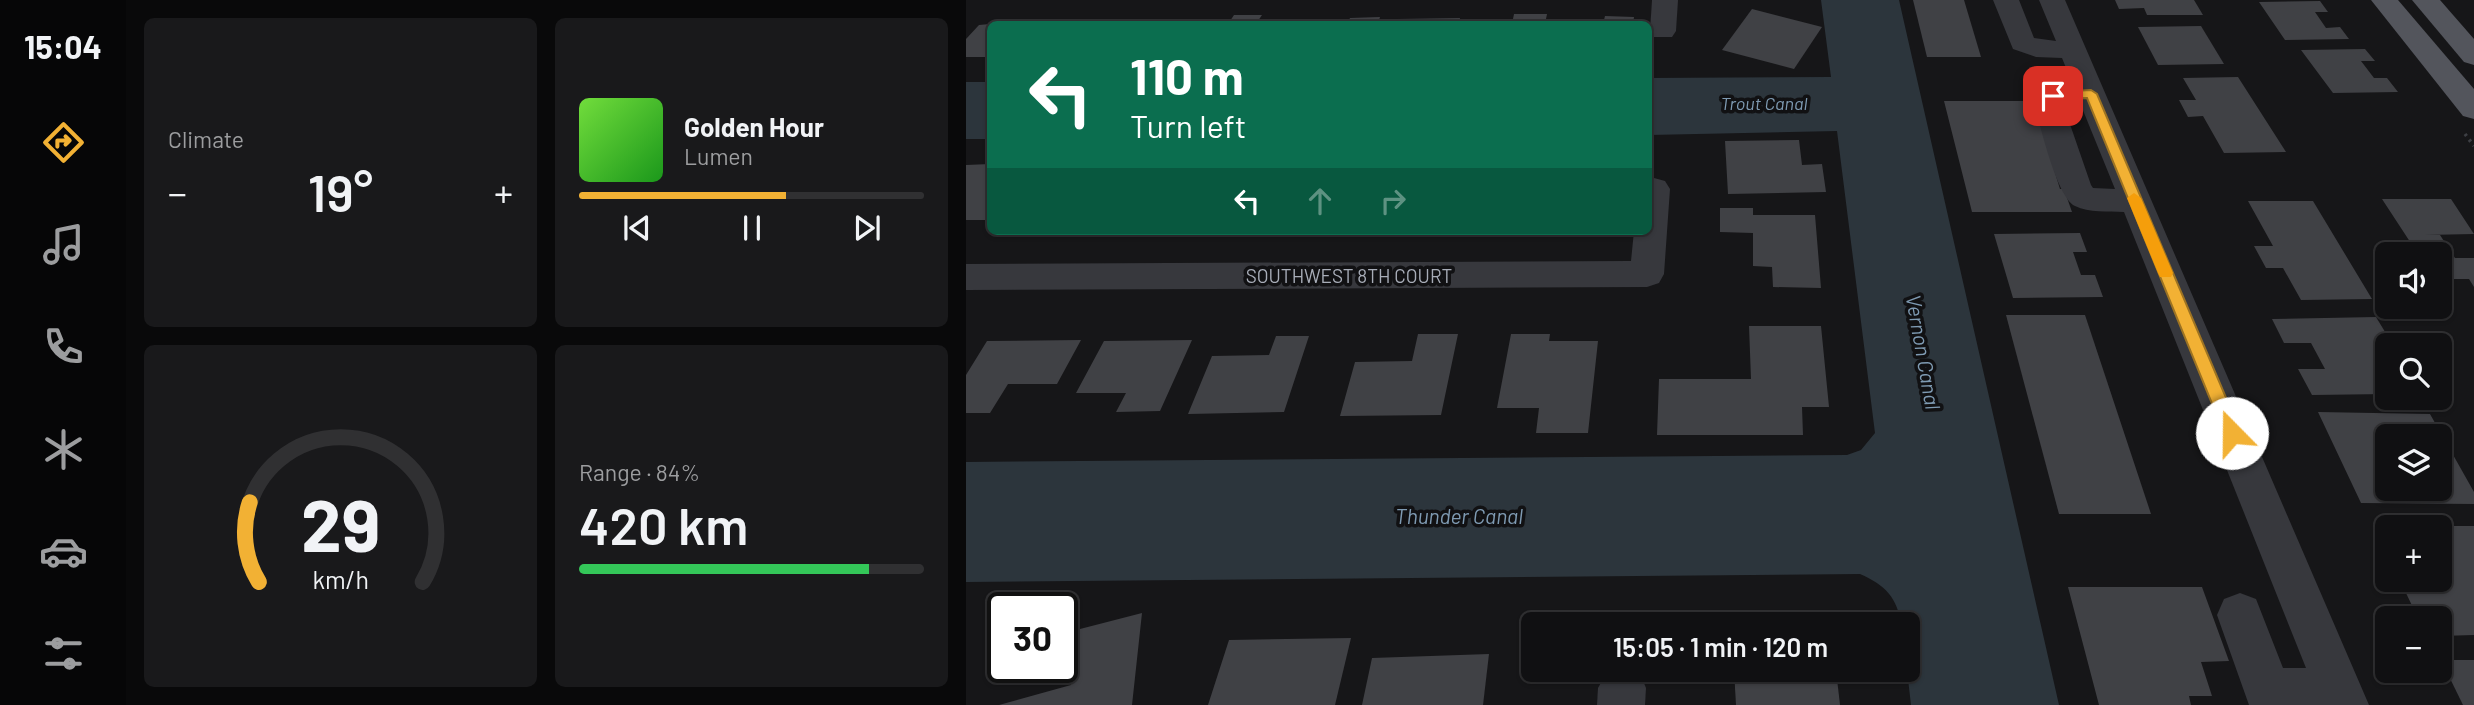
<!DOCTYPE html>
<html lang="en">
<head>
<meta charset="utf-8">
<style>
  :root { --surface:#101012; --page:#19191b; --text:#f1f3f6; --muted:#9c9d9f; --line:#303032; --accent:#f2b134 }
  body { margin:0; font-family:Barlow,sans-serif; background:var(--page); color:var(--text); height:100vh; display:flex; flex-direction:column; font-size:26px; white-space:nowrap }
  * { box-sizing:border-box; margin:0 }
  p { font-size:23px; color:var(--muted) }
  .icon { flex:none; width:38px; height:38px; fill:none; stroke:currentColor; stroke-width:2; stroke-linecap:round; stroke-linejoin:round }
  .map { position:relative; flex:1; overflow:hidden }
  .side { display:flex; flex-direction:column; gap:18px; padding:18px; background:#09090a; width:840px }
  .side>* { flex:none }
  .banner { position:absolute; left:21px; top:21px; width:665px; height:214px; border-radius:10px; box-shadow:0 2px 5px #0004,0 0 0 2px var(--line); background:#0b6e4f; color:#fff; overflow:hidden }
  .tools { position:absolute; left:1409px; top:242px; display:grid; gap:14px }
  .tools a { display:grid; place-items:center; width:77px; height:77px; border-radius:10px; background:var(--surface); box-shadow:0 2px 5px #0004,0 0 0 2px var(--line); font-size:35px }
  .speed { position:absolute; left:21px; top:592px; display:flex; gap:14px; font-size:35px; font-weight:700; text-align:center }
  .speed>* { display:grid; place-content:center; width:91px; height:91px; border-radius:50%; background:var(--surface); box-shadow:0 2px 5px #0004,0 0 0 2px var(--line); line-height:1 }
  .speed .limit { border:4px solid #111; border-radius:10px; background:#fff; color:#111 }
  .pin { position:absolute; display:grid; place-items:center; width:60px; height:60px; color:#fff; margin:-30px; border-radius:14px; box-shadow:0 4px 10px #0006 }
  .me { position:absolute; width:77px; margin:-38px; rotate:338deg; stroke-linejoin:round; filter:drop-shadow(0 0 5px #0008) }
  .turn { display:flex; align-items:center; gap:24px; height:147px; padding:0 28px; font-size:32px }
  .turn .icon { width:91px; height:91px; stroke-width:2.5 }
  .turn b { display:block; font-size:49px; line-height:60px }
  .lanes { display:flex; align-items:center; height:66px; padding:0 28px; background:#0003; justify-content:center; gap:35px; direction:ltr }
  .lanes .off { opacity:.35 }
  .big { font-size:52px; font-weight:600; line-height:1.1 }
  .side .tile { flex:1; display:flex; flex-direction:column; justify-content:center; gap:10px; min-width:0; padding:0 24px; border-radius:10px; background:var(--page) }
  .side .dial { align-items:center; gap:0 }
  .dial svg { height:182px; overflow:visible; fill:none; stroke:var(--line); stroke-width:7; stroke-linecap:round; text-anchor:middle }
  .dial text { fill:var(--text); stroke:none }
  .song { display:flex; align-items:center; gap:21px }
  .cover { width:84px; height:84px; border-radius:10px; background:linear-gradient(135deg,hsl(100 70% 55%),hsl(120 70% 35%)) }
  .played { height:7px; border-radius:4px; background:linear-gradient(90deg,var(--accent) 60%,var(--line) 60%) }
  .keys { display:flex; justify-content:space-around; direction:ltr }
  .heat { display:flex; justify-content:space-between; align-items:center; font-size:38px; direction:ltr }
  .charge { height:10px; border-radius:5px; background:linear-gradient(90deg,#34c759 84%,var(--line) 0) }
  .side .tiles { flex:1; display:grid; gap:18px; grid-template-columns:repeat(2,1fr) }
  .trip { position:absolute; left:555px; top:612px; width:399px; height:70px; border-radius:10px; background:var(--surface); box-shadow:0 2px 5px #0004,0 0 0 2px var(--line); font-weight:600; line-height:70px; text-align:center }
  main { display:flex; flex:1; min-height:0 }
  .dock { display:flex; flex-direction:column; width:126px; justify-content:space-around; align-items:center; background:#060607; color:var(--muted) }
  .dock .icon { width:49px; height:49px }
  .dock .active { color:var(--accent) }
  .dock b { font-size:32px; color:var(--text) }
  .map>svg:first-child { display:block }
  .water { fill:#2c353c }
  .building { fill:#404145; fill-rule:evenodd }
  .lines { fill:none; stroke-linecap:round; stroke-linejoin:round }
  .path { stroke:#3d3f44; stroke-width:3.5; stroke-dasharray:2.5 4.5; stroke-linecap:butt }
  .minor { fill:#37383d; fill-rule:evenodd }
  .major { fill:#53555c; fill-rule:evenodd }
  .route { fill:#f2b134; stroke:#9d7322; stroke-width:2 }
  .slow { fill:#f59e0b }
  .labels { text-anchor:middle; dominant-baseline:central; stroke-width:7; stroke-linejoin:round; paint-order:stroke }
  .far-water-label { font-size:18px; font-style:italic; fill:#7f9bb3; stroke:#111113 }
  .street-label { font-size:19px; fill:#a8adb8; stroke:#111113 }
  .water-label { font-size:21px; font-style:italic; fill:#7f9bb3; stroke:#111113 }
</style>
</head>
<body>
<main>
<nav class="dock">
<b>15:04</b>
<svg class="icon active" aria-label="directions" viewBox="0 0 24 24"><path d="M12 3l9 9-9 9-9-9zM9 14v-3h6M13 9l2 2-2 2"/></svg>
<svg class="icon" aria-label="music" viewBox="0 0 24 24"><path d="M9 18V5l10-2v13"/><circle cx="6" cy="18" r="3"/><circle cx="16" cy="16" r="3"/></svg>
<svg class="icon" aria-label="phone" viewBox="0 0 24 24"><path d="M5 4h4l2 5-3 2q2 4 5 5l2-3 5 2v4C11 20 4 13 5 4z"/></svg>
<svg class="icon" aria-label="climate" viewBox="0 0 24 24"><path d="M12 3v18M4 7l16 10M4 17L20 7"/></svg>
<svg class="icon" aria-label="car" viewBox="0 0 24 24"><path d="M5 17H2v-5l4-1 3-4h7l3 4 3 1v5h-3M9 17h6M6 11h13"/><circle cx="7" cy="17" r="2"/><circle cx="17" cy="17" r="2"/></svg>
<svg class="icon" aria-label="filters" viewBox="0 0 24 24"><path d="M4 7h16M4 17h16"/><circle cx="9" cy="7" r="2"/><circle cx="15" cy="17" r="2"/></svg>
</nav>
<section class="side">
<div class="tiles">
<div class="tile"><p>Climate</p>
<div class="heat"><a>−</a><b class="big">19°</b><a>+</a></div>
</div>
<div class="tile">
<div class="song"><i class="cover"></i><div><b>Golden Hour</b><p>Lumen</p></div></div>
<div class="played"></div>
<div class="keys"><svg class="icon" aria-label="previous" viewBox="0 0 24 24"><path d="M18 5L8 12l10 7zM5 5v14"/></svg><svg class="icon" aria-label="pause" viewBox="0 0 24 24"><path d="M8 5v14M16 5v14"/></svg><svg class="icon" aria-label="next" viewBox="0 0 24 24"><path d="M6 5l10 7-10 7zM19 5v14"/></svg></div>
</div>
<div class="tile dial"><svg viewBox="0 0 100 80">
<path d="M14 69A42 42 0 1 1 86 69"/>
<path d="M14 69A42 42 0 0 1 10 34" stroke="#f2b134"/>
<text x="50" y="56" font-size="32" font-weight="700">29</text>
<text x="50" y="72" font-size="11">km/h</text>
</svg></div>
<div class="tile"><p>Range · 84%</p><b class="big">420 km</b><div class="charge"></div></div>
</div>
</section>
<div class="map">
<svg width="1508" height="705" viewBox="0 0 1508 705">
  <rect width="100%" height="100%" fill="#161618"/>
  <!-- water -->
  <g class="water">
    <path d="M855,0H933L1093,705H945L941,670L942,625H935C932,598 919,585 894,574L0,582V462L881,455L895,450L909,433L871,131L683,135V78L865,77Z"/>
    <rect x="0" y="82" width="24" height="57"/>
  </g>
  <!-- building -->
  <g class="building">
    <polygon points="947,0 998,0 1015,57 961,57"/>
    <polygon points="1149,0 1228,0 1237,15 1181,15 1178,8 1153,9"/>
    <polygon points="1354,1 1362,12 1349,12 1360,28 1374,27 1383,39 1319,40 1293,2"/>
    <polygon points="786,9 856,27 828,69 756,50"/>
    <polygon points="548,14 581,14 579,24 546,24"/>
    <polygon points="268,15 296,15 290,24 262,24"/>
    <polygon points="639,16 668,17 667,24 637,24"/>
    <polygon points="414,17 412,24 381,24 384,18"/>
    <polygon points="494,18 493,24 428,24 430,19"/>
    <polygon points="49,19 85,19 80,24 45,24"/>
    <polygon points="100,19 126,19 122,24 96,24"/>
    <polygon points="247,19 244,24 181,24 184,20"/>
    <polygon points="24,24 24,57 0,57 0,39 13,25"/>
    <polygon points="1235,26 1258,64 1192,65 1172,27"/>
    <polygon points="1399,49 1409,61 1395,61 1408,78 1421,78 1432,92 1367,93 1335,50"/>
    <polygon points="1272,77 1320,152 1258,153 1237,116 1222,117 1213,100 1230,100 1217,78"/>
    <polygon points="978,101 1067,101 1094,189 1098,189 1106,212 1006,212"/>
    <polygon points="833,140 836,165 856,164 860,192 762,194 759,141"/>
    <polygon points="24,164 24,220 0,220 0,165"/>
    <polygon points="1416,199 1485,199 1508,234 1459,235 1474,235 1489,258 1508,258 1508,287 1503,279 1474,279 1474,254 1452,254"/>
    <polygon points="1282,201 1347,201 1406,299 1335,300 1317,268 1300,268 1288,246 1307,246"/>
    <polygon points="754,208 787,208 787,215 849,215 855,288 807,287 806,267 787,266 787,233 754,232"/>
    <polygon points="1114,233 1121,252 1107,252 1115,275 1129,275 1137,297 1047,298 1028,234"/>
    <polygon points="1040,315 1119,315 1185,514 1093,514"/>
    <polygon points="1410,317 1427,345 1421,345 1421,394 1346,395 1332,369 1359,369 1345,343 1318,343 1306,319"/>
    <polygon points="783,326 855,326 863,407 836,407 837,435 691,435 693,379 785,379"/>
    <polygon points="452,334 492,334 475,415 374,416 389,362 446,361"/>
    <polygon points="545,334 584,334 583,341 632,341 622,433 570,433 573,408 531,408"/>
    <polygon points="310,336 343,336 318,412 222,414 246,356 303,355"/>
    <polygon points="115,340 91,384 42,384 24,413 0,413 0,375 21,341"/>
    <polygon points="226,340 194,411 150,412 160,393 110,393 138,341"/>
    <path d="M1352,412L1464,414L1508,492V504L1395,503ZM1421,436H1474V488H1421Z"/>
    <polygon points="1474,526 1508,526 1508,635 1474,636 1474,618 1452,618 1439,591 1476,591 1469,579 1474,579"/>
    <polygon points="1409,527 1421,527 1421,551"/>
    <polygon points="1102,587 1236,587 1263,661 1235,662 1246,696 1223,696 1225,705 1133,705"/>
    <polygon points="176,613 166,705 33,705 105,685 114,629"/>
    <polygon points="385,638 369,705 242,705 263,640"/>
    <polygon points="523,654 517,705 396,705 406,658"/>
    <polygon points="1475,660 1508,660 1508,705 1497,705"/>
    <polygon points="768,670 870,670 874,705 770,705"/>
  </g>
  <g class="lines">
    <!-- path -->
    <polyline class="path" points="1499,134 1508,146"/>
    <!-- minor -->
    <g class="minor">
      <polygon points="686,0 712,0 710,31 706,37 688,37 684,31"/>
      <path d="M1027,0H1053L1068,38L1090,41L1073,0H1099L1403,705H1283L1251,615L1258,599L1274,593L1290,599L1317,668H1340L1158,212C1142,211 1123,213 1109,206C1090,197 1073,120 1067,99L1071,93L1107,85L1096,58L1070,57L1047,49ZM1114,103L1149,189L1127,188L1125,185L1097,104Z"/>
      <polygon points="688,178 699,181 704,189 698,274 693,283 681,287 0,290 0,264 665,261 668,231 682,231 682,180"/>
      <polygon points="642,670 673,671 680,688 679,705 631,705 632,688"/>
    </g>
    <!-- major -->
    <g class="major">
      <polygon points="1405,0 1432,0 1508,89 1508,119 1497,116"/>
      <polygon points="1446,0 1474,0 1508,39 1508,65 1498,62"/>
    </g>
  </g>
  <!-- route -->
  <polygon class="route" points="1125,90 1131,94 1275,433 1272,439 1266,441 1258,433 1121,98 1087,99 1081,96 1087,92"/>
  <!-- slow -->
  <polygon class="slow" points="1168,193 1175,198 1207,273 1205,277 1194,277 1192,273 1161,198"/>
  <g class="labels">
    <!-- far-water labels -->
    <g class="far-water-label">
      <text x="798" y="103">Trout Canal</text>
    </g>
    <!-- street labels -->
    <g class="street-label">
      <text x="383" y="275">SOUTHWEST 8TH COURT</text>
    </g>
    <!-- water labels -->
    <g class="water-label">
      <text transform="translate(958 352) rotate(80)">Vernon Canal</text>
      <text x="493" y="515">Thunder Canal</text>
    </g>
  </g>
</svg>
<div class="tools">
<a><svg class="icon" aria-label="sound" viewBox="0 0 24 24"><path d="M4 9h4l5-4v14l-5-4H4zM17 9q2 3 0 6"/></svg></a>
<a><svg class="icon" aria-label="search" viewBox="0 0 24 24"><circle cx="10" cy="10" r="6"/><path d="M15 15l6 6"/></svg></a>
<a><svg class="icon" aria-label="layers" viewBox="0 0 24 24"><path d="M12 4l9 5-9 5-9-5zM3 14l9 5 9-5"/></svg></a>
<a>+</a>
<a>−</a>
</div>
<div class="speed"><div class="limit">30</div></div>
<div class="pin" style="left:1087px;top:96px;background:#d93025"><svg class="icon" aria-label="arrive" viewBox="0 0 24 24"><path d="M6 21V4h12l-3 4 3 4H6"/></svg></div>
<svg class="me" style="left:1266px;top:433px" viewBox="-20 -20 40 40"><circle r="19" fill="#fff"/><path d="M0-13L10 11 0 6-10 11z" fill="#f2b134"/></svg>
<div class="trip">15:05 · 1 min · 120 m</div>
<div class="banner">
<div class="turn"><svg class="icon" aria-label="left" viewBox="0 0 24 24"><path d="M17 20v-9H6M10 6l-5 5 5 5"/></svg><div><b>110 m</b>Turn left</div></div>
<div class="lanes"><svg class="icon" aria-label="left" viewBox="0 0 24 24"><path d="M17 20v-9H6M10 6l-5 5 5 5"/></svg><svg class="icon off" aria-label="ahead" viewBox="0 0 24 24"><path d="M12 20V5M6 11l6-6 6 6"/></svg><svg class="icon off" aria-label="right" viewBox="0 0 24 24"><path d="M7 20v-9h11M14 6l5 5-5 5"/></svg></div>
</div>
</div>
</main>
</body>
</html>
